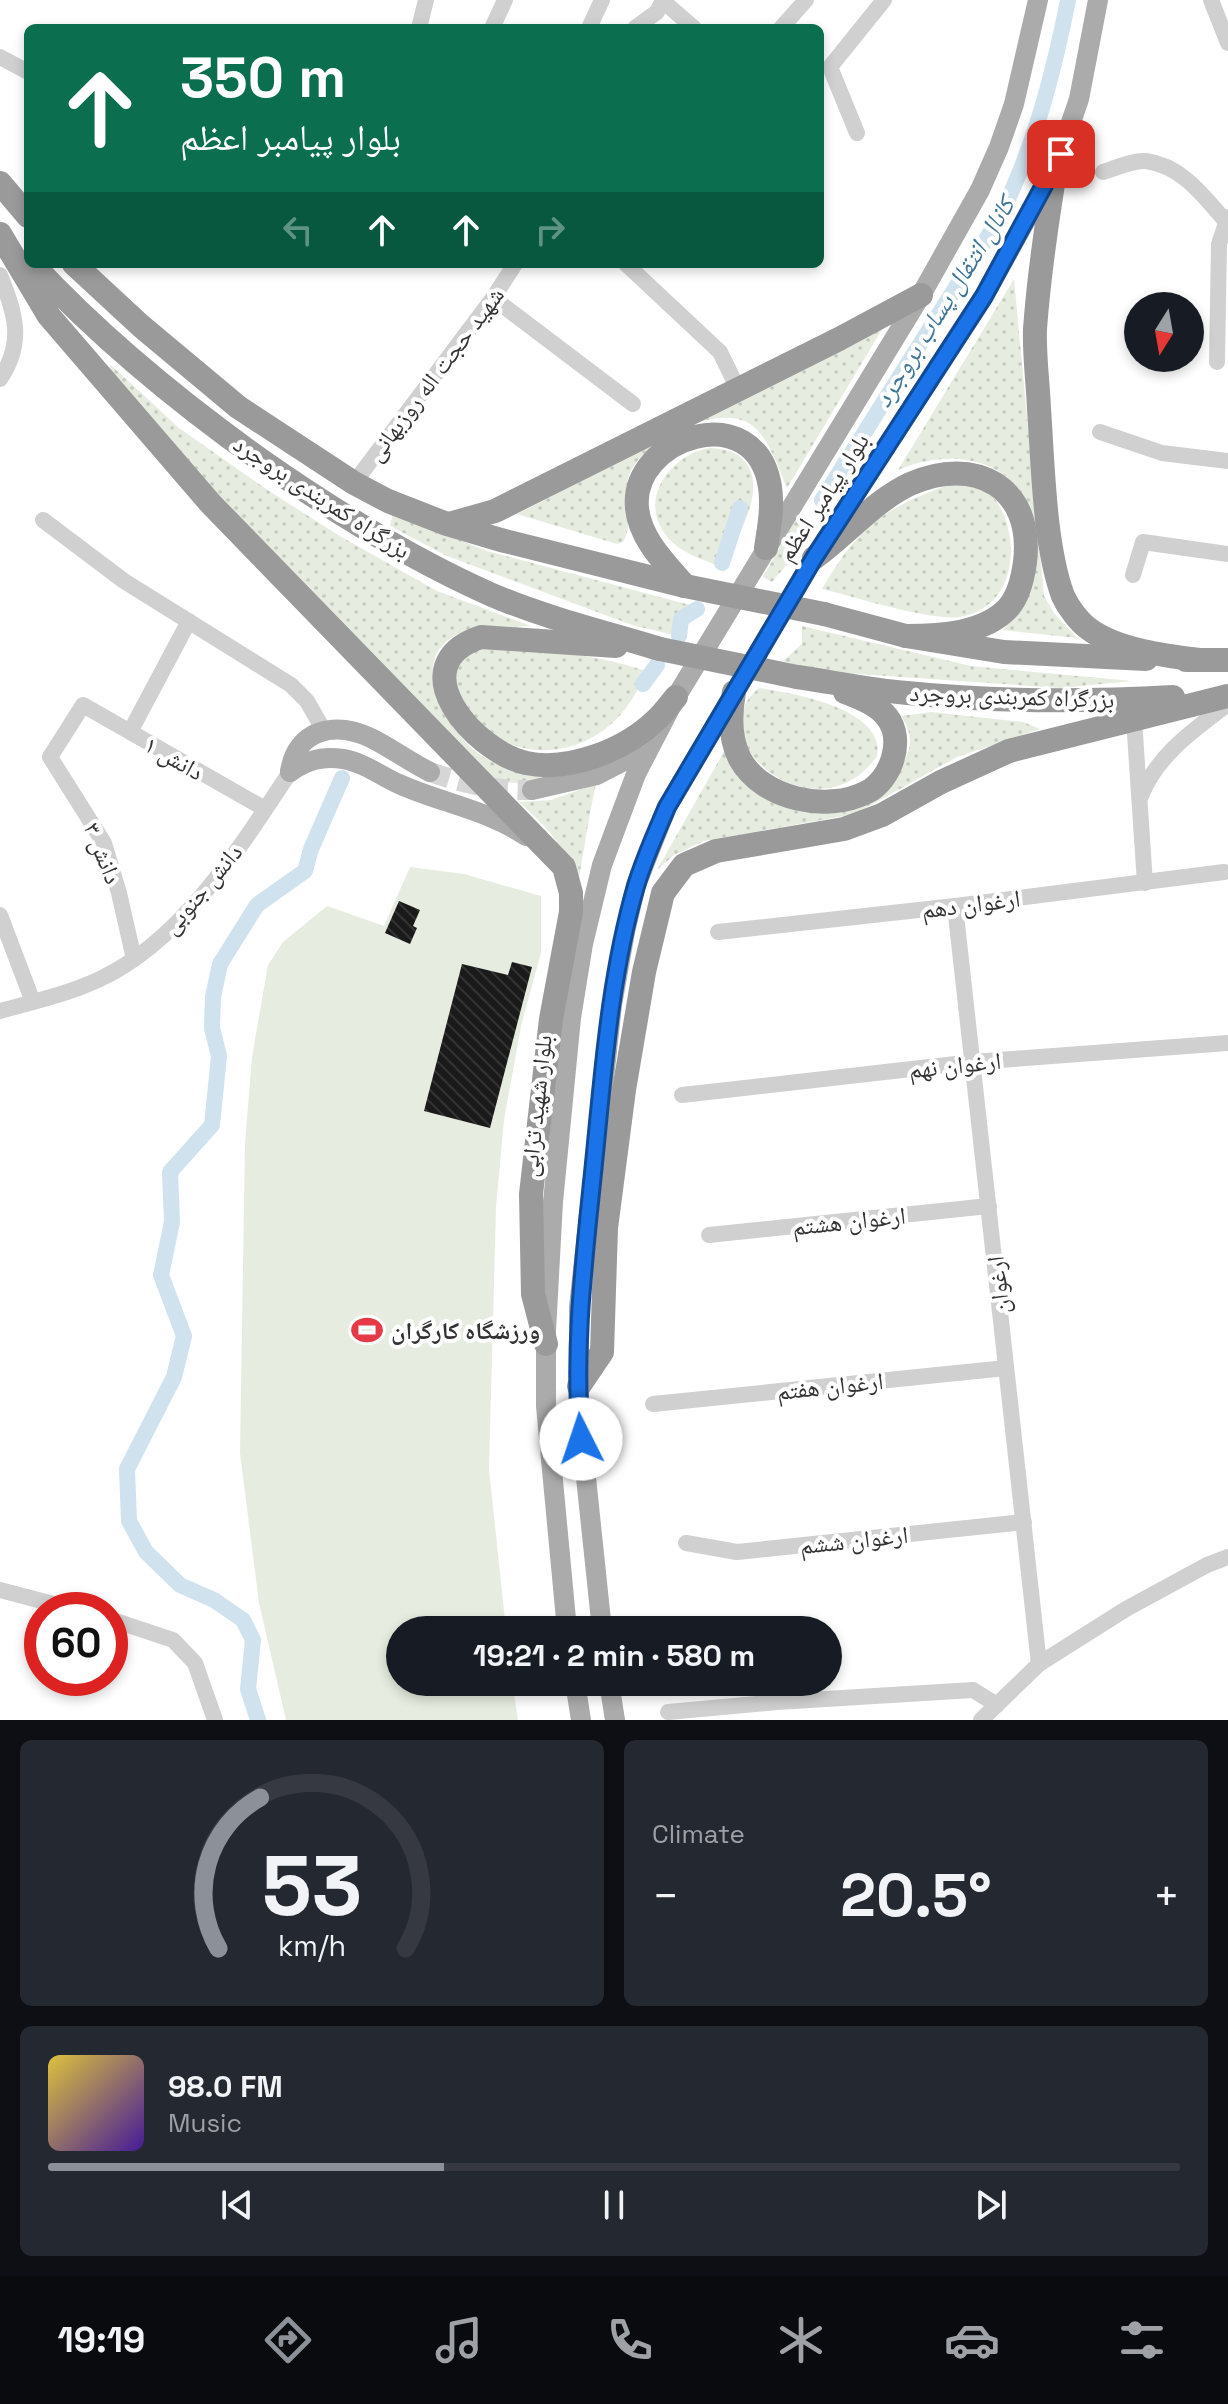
<!DOCTYPE html>
<html lang="en">
<head>
<meta charset="utf-8">
<style>
  :root { --surface:#171b24; --page:#242831; --text:#f1f3f6; --muted:#9ea1a6; --line:#363941; --accent:#8c9099 }
  body { margin:0; font-family:"Space Grotesk","Noto Naskh Arabic",sans-serif; background:var(--page); color:var(--text); height:100vh; display:flex; flex-direction:column; font-size:30px; white-space:nowrap }
  * { box-sizing:border-box; margin:0 }
  p { font-size:26px; color:var(--muted) }
  .icon { flex:none; width:44px; height:44px; fill:none; stroke:currentColor; stroke-width:2; stroke-linecap:round; stroke-linejoin:round }
  .map { position:relative; height:1720px; overflow:hidden }
  .details { display:flex; flex-direction:column; gap:20px; padding:20px; background:#0d0f14; flex:1 }
  .details>* { flex:none }
  .top-card { position:absolute; left:24px; top:24px; width:800px; height:244px; border-radius:12px; box-shadow:0 4px 12px #0003; background:#0b6e4f; color:#fff; overflow:hidden }
  .needle { width:52px; rotate:191deg }
  .controls { position:absolute; left:1124px; top:292px; display:grid; gap:16px }
  .controls a { display:grid; place-items:center; width:80px; height:80px; border-radius:50%; background:var(--surface); box-shadow:0 4px 12px #0003; font-size:40px }
  .speed { position:absolute; left:24px; top:1592px; display:flex; gap:16px; font-size:40px; font-weight:700; text-align:center }
  .speed>* { display:grid; place-content:center; width:104px; height:104px; border-radius:50%; background:var(--surface); box-shadow:0 4px 12px #0003; line-height:1 }
  .speed .limit { border:12px solid #d22; background:#fff; color:#111 }
  .pin { position:absolute; display:grid; place-items:center; width:68px; height:68px; color:#fff; margin:-34px; border-radius:16px; box-shadow:0 4px 12px #0006 }
  .me { position:absolute; width:88px; margin:-44px; rotate:356deg; stroke-linejoin:round; filter:drop-shadow(0 0 6px #0008) }
  .turn { display:flex; align-items:center; gap:28px; height:168px; padding:0 24px; font-size:36px }
  .turn .icon { width:104px; height:104px; stroke-width:2.5 }
  .turn b { display:block; font-size:56px; line-height:68px }
  .lanes { display:flex; align-items:center; height:76px; padding:0 24px; background:#0003; justify-content:center; gap:40px; direction:ltr }
  .lanes .off { opacity:.35 }
  .big { font-size:60px; font-weight:800; line-height:1.1 }
  .details .card { flex:1; display:flex; flex-direction:column; justify-content:center; gap:12px; min-width:0; padding:0 28px; border-radius:12px; background:var(--page) }
  .details .dial { align-items:center; gap:0 }
  .dial svg { height:208px; overflow:visible; fill:none; stroke:var(--line); stroke-width:7; stroke-linecap:round; text-anchor:middle }
  .dial text { fill:var(--text); stroke:none }
  .song { display:flex; align-items:center; gap:24px }
  .cover { width:96px; height:96px; border-radius:12px; background:linear-gradient(135deg,hsl(50 70% 55%),hsl(260 70% 35%)) }
  .played { height:8px; border-radius:4px; background:linear-gradient(90deg,var(--accent) 35%,var(--line) 35%) }
  .keys { display:flex; justify-content:space-around; direction:ltr }
  .heat { display:flex; justify-content:space-between; align-items:center; font-size:44px; direction:ltr }
  .details .tiles { flex:1; display:grid; gap:20px; grid-template-columns:1fr 1fr }
  .card:last-child { grid-column:span 2 }
  .trip { position:absolute; left:386px; top:1616px; width:456px; height:80px; border-radius:40px; background:var(--surface); box-shadow:0 4px 12px #0003; font-weight:800; line-height:80px; text-align:center }
  .tabs { display:flex; height:128px; justify-content:space-around; align-items:center; background:#090b0e; color:var(--muted) }
  .tabs .icon { width:56px; height:56px }
  .tabs .on { color:var(--accent) }
  .tabs b { font-size:36px; color:var(--text) }
  .map>svg:first-child { display:block }
  .grass { fill:url(#grass-dots) }
  .pitch { fill:#e6ecdf }
  .lines { fill:none; stroke-linecap:round; stroke-linejoin:round }
  .canal { stroke:#cfe2ee; stroke-width:16 }
  .building { fill:url(#building-back-hatch) }
  .major-tunnel { stroke:#d6d6d6; stroke-width:20; stroke-dasharray:20 10; stroke-linecap:butt }
  .minor { stroke:#d0d0d0; stroke-width:16 }
  .major { stroke:#ababab; stroke-width:20 }
  .highway { stroke:#9a9a9a; stroke-width:24 }
  .highway-bridge { stroke:#9a9a9a; stroke-width:24 }
  .route-casing { stroke:#114b97; stroke-width:20 }
  .route { stroke:#1a73e8; stroke-width:14 }
  .labels { text-anchor:middle; dominant-baseline:central; stroke-width:8; stroke-linejoin:round; paint-order:stroke }
  .street-label { font-size:24px; fill:#333; stroke:#fff }
  .poi-label { font-size:24px; font-weight:bold; fill:#333; stroke:#fff; text-anchor:start }
  .water-label { font-size:26px; font-style:italic; fill:#3f7597; stroke:#fff }
</style>
</head>
<body>
<div class="map">
<svg width="1228" height="1720" viewBox="0 0 1228 1720">
  <defs>
    <pattern id="grass-dots" width="8" height="8" patternUnits="userSpaceOnUse" patternTransform="scale(2)"><rect width="8" height="8" fill="#e6ecdf"/><path d="M2 2h.1M6 6h.1" fill="none" stroke="#c6cbc0" stroke-width="1.8" stroke-linecap="round"/></pattern>
    <pattern id="building-back-hatch" width="6" height="6" patternUnits="userSpaceOnUse" patternTransform="scale(2)"><rect width="6" height="6" fill="#1a1a1a"/><path d="M-1 5l2 2M0 0l6 6M5-1l2 2" fill="none" stroke="#333"/></pattern>
  </defs>
  <rect width="100%" height="100%" fill="#fff"/>
  <!-- grass -->
  <g class="grass">
    <path d="M1014,279L1044,596L1054,613L1077,638L1002,630C1026,609 1035,585 1035,554C1035,537 1034,514 1025,499C999,453 942,451 898,470Z"/>
    <path d="M884,326L787,488C778,468 771,443 755,428C724,398 642,440 629,475C622,495 635,523 623,542L617,544L517,514Z"/>
    <path d="M111,365L179,428L266,489L338,535L437,591L531,626C508,628 479,624 458,634C404,659 448,733 482,756C492,762 506,769 516,772C530,775 545,772 558,780C526,784 510,788 481,771L229,510L108,369Z"/>
    <path d="M711,448C783,452 748,533 716,565C696,557 675,550 663,531C639,495 675,452 711,448Z"/>
    <path d="M951,484C959,485 973,483 981,487C992,491 999,505 1004,515C1020,556 1009,609 960,617C930,621 855,597 822,589C858,527 883,508 951,484Z"/>
    <polygon points="393,513 487,551 690,605 674,617 674,635 632,625 447,556 390,526"/>
    <polygon points="798,515 818,528 772,582 763,577"/>
    <polygon points="802,626 971,666 1132,681 1061,688 815,671 783,661 802,644"/>
    <path d="M490,648C542,650 599,654 648,672C639,686 632,702 621,714C586,754 531,762 487,732C474,724 464,707 454,695L457,659L473,650Z"/>
    <path d="M759,688C793,693 886,709 877,756C819,840 694,742 759,688Z"/>
    <path d="M931,712L1023,722L1040,729L957,757L855,814L704,841L674,855L657,870L726,748L803,810L903,764C913,747 912,732 901,716Z"/>
    <path d="M596,784C587,823 583,862 574,902C563,845 562,841 519,802L551,800Z"/>
  </g>
  <!-- pitch -->
  <polygon class="pitch" points="410,867 464,874 541,896 541,953 521,1026 504,1120 496,1207 489,1469 506,1630 400,1630 400,1682 512,1682 518,1720 286,1720 259,1603 240,1453 245,1143 252,1057 268,965 283,942 327,906 384,926"/>
  <g class="lines">
    <!-- canal -->
    <g class="canal">
      <path d="M822,500L997,222C1033,152 1053,76 1068,0"/>
      <polyline points="722,563 740,508"/>
      <polyline points="679,636 681,619 697,609"/>
      <polyline points="643,684 657,665"/>
      <polyline points="258,1720 248,1689 253,1640 243,1620 214,1600 180,1585 146,1552 129,1521 127,1469 174,1377 184,1336 161,1275 172,1222 170,1172 212,1125 219,1056 212,1028 213,997 220,964 257,905 305,871 311,849 342,778"/>
    </g>
  </g>
  <!-- building -->
  <g class="building">
    <polygon points="399,901 420,910 413,926 417,928 410,944 385,933"/>
    <polygon points="512,962 532,967 490,1128 424,1111 462,964 508,975"/>
  </g>
  <g class="lines">
    <!-- major-tunnel -->
    <path class="major-tunnel" d="M430,772C465,784 495,791 532,790"/>
    <!-- minor -->
    <g class="minor">
      <polyline points="1211,0 1228,43"/>
      <polyline points="664,2 694,28"/>
      <polyline points="419,28 426,0"/>
      <polyline points="492,28 505,0"/>
      <polyline points="589,28 602,0"/>
      <polyline points="635,28 657,12 663,0"/>
      <polyline points="781,28 806,0"/>
      <polyline points="0,57 28,72"/>
      <polyline points="857,133 830,67 884,0"/>
      <path d="M1103,172C1116,168 1133,160 1146,161C1183,166 1205,198 1228,224"/>
      <polyline points="626,264 720,352 738,389"/>
      <path d="M0,275C15,313 25,342 0,379"/>
      <polyline points="493,298 633,404"/>
      <polyline points="1217,362 1219,244 1228,217"/>
      <polyline points="1100,432 1162,453 1228,461"/>
      <polyline points="354,483 493,298 515,264"/>
      <polyline points="43,520 124,581 291,685 307,701 324,731"/>
      <polyline points="1133,575 1143,542 1228,554"/>
      <polyline points="1134,719 1145,883"/>
      <polyline points="130,732 189,621"/>
      <path d="M1141,796C1157,755 1194,730 1228,704"/>
      <polyline points="955,906 1039,1664"/>
      <polyline points="0,915 33,1002"/>
      <polyline points="718,932 955,906 1224,872"/>
      <polyline points="134,959 119,893 104,843 50,757 83,705 265,809"/>
      <path d="M0,1011C33,1002 68,994 100,979C183,940 241,846 290,772"/>
      <polyline points="682,1095 973,1062 1228,1043"/>
      <polyline points="709,1235 989,1206"/>
      <polyline points="653,1404 1006,1368"/>
      <polyline points="686,1543 737,1552 1024,1522"/>
      <polyline points="0,1590 76,1610"/>
      <polyline points="110,1619 173,1640 195,1663 215,1720"/>
      <polyline points="668,1712 777,1702 973,1690 997,1705"/>
      <polyline points="981,1720 1039,1664 1126,1609 1207,1565 1228,1557"/>
    </g>
    <!-- major -->
    <g class="major">
      <path d="M290,772C307,760 322,756 343,759C363,762 381,776 399,784C441,803 488,810 526,836"/>
      <path d="M290,772C296,729 335,721 371,738C391,748 410,762 430,772"/>
      <polyline points="532,790 597,775 649,748"/>
      <polyline points="567,1630 546,1406 546,1331 553,1202 571,1018 583,944 602,865 636,774 676,697 921,295 980,190 999,147 1014,104 1038,0"/>
      <polyline points="602,1630 579,1411 579,1307 612,1005 625,932 636,885 667,807 814,558 984,296 1056,166 1079,99 1098,0"/>
      <polyline points="575,1682 581,1720"/>
      <polyline points="609,1682 615,1720"/>
    </g>
    <!-- highway -->
    <g class="highway">
      <path d="M1056,166C1047,220 1039,274 1035,329C1034,355 1038,383 1039,409C1043,463 1044,545 1063,596C1068,607 1079,622 1089,629C1117,650 1167,656 1200,660"/>
      <polyline points="0,183 28,216"/>
      <polyline points="0,234 49,316 211,504 564,867 571,893 571,912 551,1019 531,1194 533,1294 546,1344"/>
      <path d="M32,264C101,338 179,402 262,461C335,512 411,559 492,595C546,618 604,632 660,649"/>
      <polyline points="74,264 141,326 238,407 354,483 388,501 447,524 501,540 685,586"/>
      <polyline points="449,524 495,511 839,339 921,295"/>
      <path d="M814,558C846,535 874,501 910,484C975,455 1034,487 1025,562C1023,577 1019,595 1009,607C985,634 939,636 906,636"/>
      <path d="M685,586C665,563 640,539 637,508C630,437 756,396 770,487C773,508 769,528 766,548"/>
      <polyline points="824,614 906,636 1004,652 1146,659"/>
      <path d="M616,646L481,637C398,665 475,752 526,763C569,772 625,750 656,720C664,713 670,704 676,697"/>
      <polyline points="1186,660 1228,660"/>
      <path d="M797,677C833,682 870,690 907,693C995,702 1084,702 1173,697"/>
      <path d="M734,692C730,714 729,738 740,759C762,799 827,813 867,792C891,780 905,740 887,717C877,704 860,698 845,692"/>
      <polyline points="579,1386 602,1352 606,1228 624,1090 644,972 663,893 684,865 716,851 844,829 882,815 941,782 1009,751 1228,696"/>
    </g>
    <!-- highway-bridge -->
    <g class="highway-bridge">
      <polyline points="685,586 824,614"/>
      <polyline points="660,649 797,677"/>
    </g>
  </g>
  <g class="lines">
    <defs>
      <path id="route" d="M581,1439C573,1350 584,1261 593,1173C603,1077 609,979 636,886C644,859 656,833 667,807L814,558L984,296L1061,154"/>
    </defs>
    <!-- route casing -->
    <use href="#route" class="route-casing"/>
    <!-- route -->
    <use href="#route" class="route"/>
  </g>
  <!-- icons -->
  <defs>
    <symbol id="stadium-bare" viewBox="-9 -9 18 18"><path d="M0-5a6.5 5 0 1 0 0 10a6.5 5 0 1 0 0-10ZM-3.5-1.8h7v3.6h-7Z" fill="#e63946" stroke="#fff" stroke-width="2.5" paint-order="stroke"/></symbol>
  </defs>
  <g fill-rule="evenodd">
    <use href="#stadium-bare" x="345" y="1308" width="44" height="44"/>
  </g>
  <g class="labels">
    <!-- street labels -->
    <g class="street-label">
      <text transform="translate(435 374) rotate(-53)">شهید حجت اله روزبهانی</text>
      <text transform="translate(322 497) rotate(33)">بزرگراه کمربندی بروجرد</text>
      <text transform="translate(823 497) rotate(-57)">بلوار پیامبر اعظم</text>
      <text transform="translate(1012 696) rotate(2)">بزرگراه کمربندی بروجرد</text>
      <text transform="translate(174 758) rotate(30)">دانش ۱</text>
      <text transform="translate(103 853) rotate(68)">دانش ۳</text>
      <text transform="translate(202 889) rotate(-50)">دانش جنوبی</text>
      <text transform="translate(971 904) rotate(-7)">ارغوان دهم</text>
      <text transform="translate(955 1065) rotate(-6)">ارغوان نهم</text>
      <text transform="translate(536 1106) rotate(-84)">بلوار شهید ترابی</text>
      <text transform="translate(849 1221) rotate(-6)">ارغوان هشتم</text>
      <text transform="translate(998 1285) rotate(-96)">ارغوان</text>
      <text transform="translate(830 1386) rotate(-6)">ارغوان هفتم</text>
      <text transform="translate(854 1540) rotate(-6)">ارغوان ششم</text>
    </g>
    <!-- poi labels -->
    <g class="poi-label">
      <text x="391" y="1330">ورزشگاه کارگران</text>
    </g>
    <!-- water labels -->
    <g class="water-label">
      <text transform="translate(944 302) rotate(-58)">کانال انتقال پساب بروجرد</text>
    </g>
  </g>
</svg>
<div class="controls">
<a><svg class="needle" viewBox="-14 -14 28 28"><path d="M0-13l5 13h-10z" fill="#e53935"/><path d="M0 13l5-13h-10z" fill="#9ea1a6"/></svg></a>
</div>
<div class="speed"><div class="limit">60</div></div>
<div class="pin" style="left:1061px;top:154px;background:#d93025"><svg class="icon" aria-label="arrive" viewBox="0 0 24 24"><path d="M6 21V4h12l-3 4 3 4H6"/></svg></div>
<svg class="me" style="left:581px;top:1439px" viewBox="-20 -20 40 40"><circle r="19" fill="#fff"/><path d="M0-13L10 11 0 6-10 11z" fill="#1a73e8"/></svg>
<div class="trip">19:21 · 2 min · 580 m</div>
<div class="top-card">
<div class="turn"><svg class="icon" aria-label="ahead" viewBox="0 0 24 24"><path d="M12 20V5M6 11l6-6 6 6"/></svg><div><b>350 m</b>بلوار پیامبر اعظم</div></div>
<div class="lanes"><svg class="icon off" aria-label="left" viewBox="0 0 24 24"><path d="M17 20v-9H6M10 6l-5 5 5 5"/></svg><svg class="icon" aria-label="ahead" viewBox="0 0 24 24"><path d="M12 20V5M6 11l6-6 6 6"/></svg><svg class="icon" aria-label="ahead" viewBox="0 0 24 24"><path d="M12 20V5M6 11l6-6 6 6"/></svg><svg class="icon off" aria-label="right" viewBox="0 0 24 24"><path d="M7 20v-9h11M14 6l5 5-5 5"/></svg></div>
</div>
</div>
<section class="details">
<div class="tiles">
<div class="card dial"><svg viewBox="0 0 100 80">
<path d="M14 69A42 42 0 1 1 86 69"/>
<path d="M14 69A42 42 0 0 1 30 11" stroke="#8c9099"/>
<text x="50" y="56" font-size="32" font-weight="700">53</text>
<text x="50" y="72" font-size="11">km/h</text>
</svg></div>
<div class="card"><p>Climate</p>
<div class="heat"><a>−</a><b class="big">20.5°</b><a>+</a></div>
</div>
<div class="card">
<div class="song"><i class="cover"></i><div><b>98.0 FM</b><p>Music</p></div></div>
<div class="played"></div>
<div class="keys"><svg class="icon" aria-label="previous" viewBox="0 0 24 24"><path d="M18 5L8 12l10 7zM5 5v14"/></svg><svg class="icon" aria-label="pause" viewBox="0 0 24 24"><path d="M8 5v14M16 5v14"/></svg><svg class="icon" aria-label="next" viewBox="0 0 24 24"><path d="M6 5l10 7-10 7zM19 5v14"/></svg></div>
</div>
</div>
</section>
<nav class="tabs">
<b>19:19</b>
<svg class="icon on" aria-label="directions" viewBox="0 0 24 24"><path d="M12 3l9 9-9 9-9-9zM9 14v-3h6M13 9l2 2-2 2"/></svg>
<svg class="icon" aria-label="music" viewBox="0 0 24 24"><path d="M9 18V5l10-2v13"/><circle cx="6" cy="18" r="3"/><circle cx="16" cy="16" r="3"/></svg>
<svg class="icon" aria-label="phone" viewBox="0 0 24 24"><path d="M5 4h4l2 5-3 2q2 4 5 5l2-3 5 2v4C11 20 4 13 5 4z"/></svg>
<svg class="icon" aria-label="climate" viewBox="0 0 24 24"><path d="M12 3v18M4 7l16 10M4 17L20 7"/></svg>
<svg class="icon" aria-label="car" viewBox="0 0 24 24"><path d="M5 17H2v-5l4-1 3-4h7l3 4 3 1v5h-3M9 17h6M6 11h13"/><circle cx="7" cy="17" r="2"/><circle cx="17" cy="17" r="2"/></svg>
<svg class="icon" aria-label="filters" viewBox="0 0 24 24"><path d="M4 7h16M4 17h16"/><circle cx="9" cy="7" r="2"/><circle cx="15" cy="17" r="2"/></svg>
</nav>
</body>
</html>
